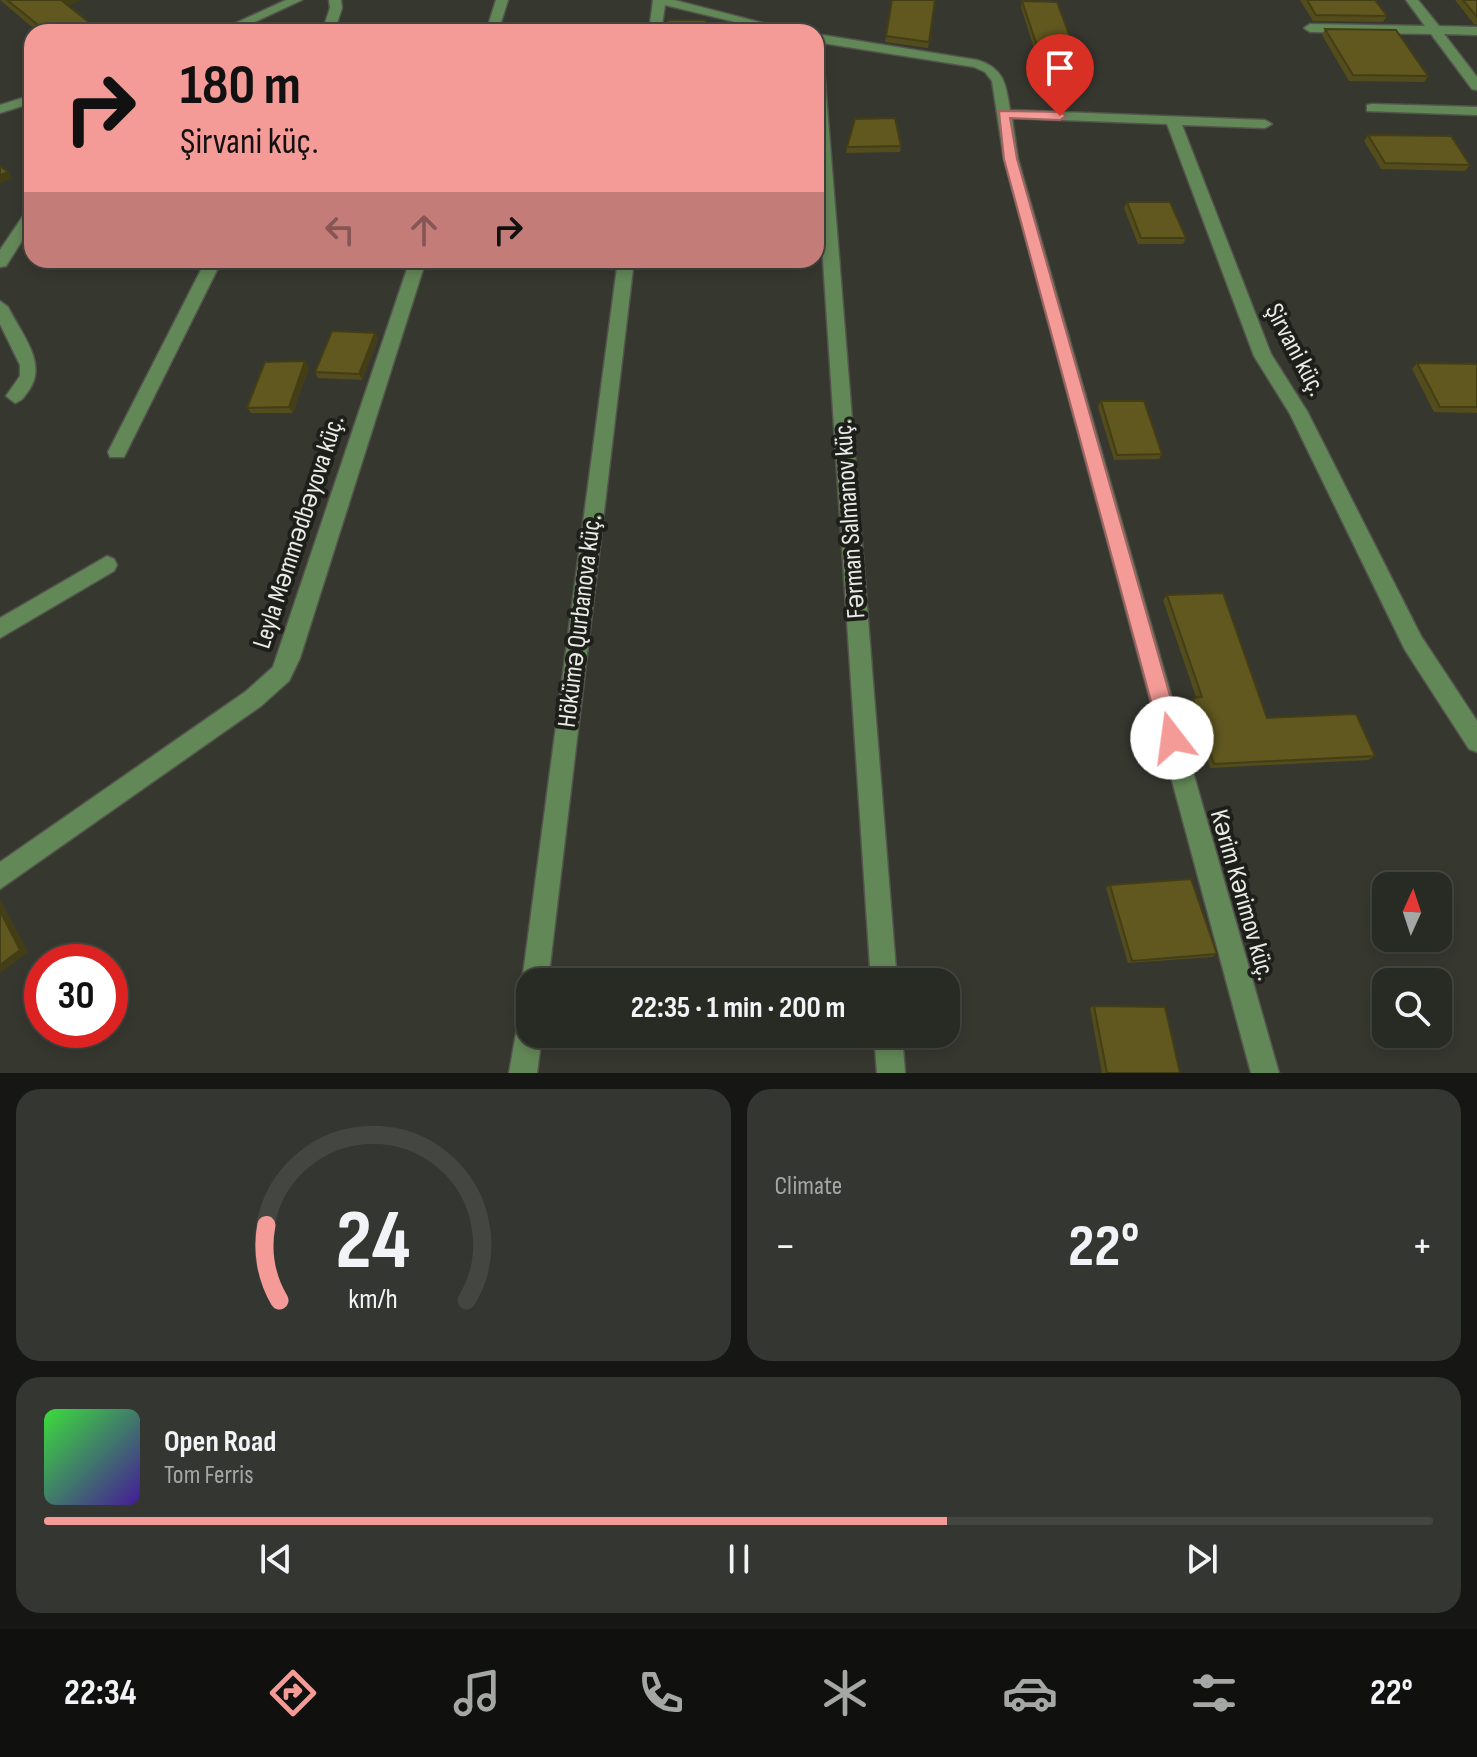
<!DOCTYPE html>
<html lang="en">
<head>
<meta charset="utf-8">
<style>
  :root { --surface:#282a24; --page:#343631; --text:#f1f3f6; --muted:#a5a7a6; --line:#444641; --accent:#f59b97 }
  body { margin:0; font-family:"Sofia Sans Condensed",sans-serif; background:var(--page); color:var(--text); height:100vh; display:flex; flex-direction:column; font-size:30px; white-space:nowrap }
  * { box-sizing:border-box; margin:0 }
  p { font-size:26px; color:var(--muted) }
  .icon { flex:none; width:44px; height:44px; fill:none; stroke:currentColor; stroke-width:2; stroke-linecap:round; stroke-linejoin:round }
  .map { position:relative; height:1073px; overflow:hidden }
  .side { display:flex; flex-direction:column; gap:16px; padding:16px; background:#161714; flex:1 }
  .side>* { flex:none }
  .banner { position:absolute; left:24px; top:24px; width:800px; height:244px; border-radius:24px; box-shadow:0 4px 12px #0003,0 0 0 2px var(--line); background:#f59b97; color:#111; overflow:hidden }
  .needle { width:52px; rotate:3deg }
  .fabs { position:absolute; left:1372px; top:872px; display:grid; gap:16px }
  .fabs a { display:grid; place-items:center; width:80px; height:80px; border-radius:16px; background:var(--surface); box-shadow:0 4px 12px #0003,0 0 0 2px var(--line); font-size:40px }
  .speed { position:absolute; left:24px; top:944px; display:flex; gap:16px; font-size:40px; font-weight:700; text-align:center }
  .speed>* { display:grid; place-content:center; width:104px; height:104px; border-radius:50%; background:var(--surface); box-shadow:0 4px 12px #0003,0 0 0 2px var(--line); line-height:1 }
  .speed .limit { border:12px solid #d22; background:#fff; color:#111 }
  .pin { position:absolute; display:grid; place-items:center; width:68px; height:68px; color:#fff; margin:-82px -34px; border-radius:50% 50% 50% 0; rotate:-45deg; box-shadow:0 0 8px #0007 }
  .pin .icon { rotate:45deg }
  .me { position:absolute; width:88px; margin:-44px; rotate:345deg; stroke-linejoin:round; filter:drop-shadow(0 0 6px #0008) }
  .turn { display:flex; align-items:center; gap:28px; height:168px; padding:0 24px; font-size:36px }
  .turn .icon { width:104px; height:104px; stroke-width:2.5 }
  .turn b { display:block; font-size:56px; line-height:68px }
  .lanes { display:flex; align-items:center; height:76px; padding:0 24px; background:#0003; justify-content:center; gap:40px; direction:ltr }
  .lanes .off { opacity:.35 }
  .big { font-size:60px; font-weight:700; line-height:1.1 }
  .side .tile { flex:1; display:flex; flex-direction:column; justify-content:center; gap:12px; min-width:0; padding:0 28px; border-radius:24px; background:var(--page) }
  .side .dial { align-items:center; gap:0 }
  .dial svg { height:208px; overflow:visible; fill:none; stroke:var(--line); stroke-width:7; stroke-linecap:round; text-anchor:middle }
  .dial text { fill:var(--text); stroke:none }
  .song { display:flex; align-items:center; gap:24px }
  .cover { width:96px; height:96px; border-radius:12px; background:linear-gradient(135deg,hsl(120 70% 55%),hsl(260 70% 35%)) }
  .played { height:8px; border-radius:4px; background:linear-gradient(90deg,var(--accent) 65%,var(--line) 65%) }
  .keys { display:flex; justify-content:space-around; direction:ltr }
  .heat { display:flex; justify-content:space-between; align-items:center; font-size:44px; direction:ltr }
  .side .tiles { flex:1; display:grid; gap:16px; grid-template-columns:1fr 1fr }
  .tile:last-child { grid-column:span 2 }
  .trip { position:absolute; left:516px; top:968px; width:444px; height:80px; border-radius:24px; background:var(--surface); box-shadow:0 4px 12px #0003,0 0 0 2px var(--line); font-weight:700; line-height:80px; text-align:center }
  .tabs { display:flex; height:128px; justify-content:space-around; align-items:center; background:#10110e; color:var(--muted) }
  .tabs .icon { width:56px; height:56px }
  .tabs .selected { color:var(--accent) }
  .tabs b { font-size:36px; color:var(--text) }
  .map>svg:first-child { display:block }
  .lines { fill:none; stroke-linecap:round; stroke-linejoin:round }
  .minor-casing { stroke:#53554d; stroke-width:3 }
  .minor { fill:#638857; fill-rule:evenodd }
  .wall { fill:#534c1c }
  .shaded-wall { fill:#443e16 }
  .building { fill:#615820; stroke:#443e16; stroke-width:2 }
  .route { fill:#f59b97; stroke:#9f6562; stroke-width:2 }
  .labels { text-anchor:middle; dominant-baseline:central; stroke-width:8; stroke-linejoin:round; paint-order:stroke }
  .street-label { font-size:26px; fill:#e9ebe6; stroke:#1e1f1b }
</style>
</head>
<body>
<div class="map">
<svg width="1477" height="1073" viewBox="0 0 1477 1073">
  <rect width="100%" height="100%" fill="#363830"/>
  <g class="lines">
    <defs>
      <g id="minor">
        <polygon points="286,0 302,0 233,32 216,32"/>
        <polygon points="329,0 341,0 342,8 334,32 322,32 330,8"/>
        <polygon points="496,0 508,0 498,32 486,32"/>
        <polygon points="653,0 674,0 798,32 776,32 665,5 661,32 649,32"/>
        <polygon points="1406,0 1418,0 1439,26 1477,27 1477,35 1444,34 1477,77 1477,90 1472,89 1431,34 1310,32 1304,28 1310,24 1425,26"/>
        <path d="M816,34L977,60C1004,68 1006,84 1010,110L1265,120L1272,124L1265,128L1182,125L1271,354L1307,411L1421,636L1477,721V752L1469,749L1405,650L1290,414L1254,356L1167,124L1012,118L1018,159L1279,1073H1251L1004,159L992,81L985,72L974,67L816,42Z"/>
        <polygon points="816,52 823,56 897,982 871,982 816,155"/>
        <polygon points="32,95 32,103 0,113 0,105"/>
        <polygon points="1372,104 1477,107 1477,115 1367,111 1367,105"/>
        <polygon points="32,208 32,225 6,266 0,267 0,250 27,210"/>
        <polygon points="206,260 222,260 124,457 110,457 108,452"/>
        <polygon points="410,260 426,260 300,658 289,681 261,706 0,889 0,862 245,692 273,667"/>
        <polygon points="618,260 634,260 548,982 530,982 530,993 526,991 522,982"/>
        <path d="M0,301L8,307C21,333 48,364 29,390C24,397 23,400 15,403L6,396L20,376V365L0,324Z"/>
        <polygon points="107,556 114,559 117,565 114,571 0,638 0,618"/>
        <polygon points="530,1008 530,1034 542,1034 537,1073 509,1073 520,1011"/>
        <polygon points="874,1034 902,1034 905,1073 877,1073"/>
      </g>
    </defs>
    <!-- minor casing -->
    <use href="#minor" class="minor-casing"/>
    <!-- minor -->
    <use href="#minor" class="minor"/>
  </g>
  <!-- wall -->
  <g class="wall">
    <polygon points="0,0 82,0 68,5 91,24 95,32 38,32"/>
    <polygon points="892,0 929,42 928,48 885,42"/>
    <polygon points="1300,0 1375,0 1387,16 1383,22 1313,21"/>
    <polygon points="1455,0 1477,0 1477,25 1474,24"/>
    <polygon points="1022,1 1083,72 1081,78 1039,68 1041,61 1038,61 1021,7"/>
    <polygon points="1325,29 1428,76 1424,82 1349,81 1322,35"/>
    <polygon points="1368,135 1470,165 1465,171 1381,169 1364,141"/>
    <polygon points="901,146 900,152 846,153 847,147"/>
    <polygon points="1127,202 1186,238 1183,244 1138,244 1124,208"/>
    <polygon points="228,260 278,260 276,265 231,264"/>
    <polygon points="375,333 378,339 362,380 318,378 315,372"/>
    <polygon points="1417,363 1477,364 1477,413 1434,412 1412,369"/>
    <polygon points="309,367 293,413 251,413 247,408"/>
    <polygon points="1101,401 1162,454 1159,459 1114,460 1098,407"/>
    <polygon points="1167,595 1267,718 1375,756 1368,760 1210,768 1189,702 1193,698 1196,697 1163,600"/>
    <polygon points="1110,885 1217,954 1212,957 1128,963 1106,888"/>
    <polygon points="1094,1006 1180,1073 1102,1073 1090,1008"/>
  </g>
  <!-- shaded-wall -->
  <g class="shaded-wall">
    <polygon points="58,0 82,0 62,8"/>
    <polygon points="91,24 95,32 69,32"/>
    <polygon points="8,172 12,178 0,184 0,175"/>
    <polygon points="375,333 378,339 362,380 359,374"/>
    <polygon points="305,361 309,367 293,413 289,407"/>
    <polygon points="0,899 28,952 0,973"/>
  </g>
  <!-- building -->
  <g class="building">
    <polygon points="7,0 61,0 91,24 69,32 47,32"/>
    <polygon points="892,0 935,0 929,42 886,36"/>
    <polygon points="1307,0 1375,0 1387,16 1316,15"/>
    <polygon points="1463,0 1477,0 1477,17"/>
    <polygon points="1022,1 1057,2 1083,72 1041,62 1044,55 1040,55"/>
    <polygon points="668,20 706,20 706,32 667,32"/>
    <polygon points="1325,29 1396,30 1428,76 1353,75"/>
    <polygon points="895,118 901,146 847,147 855,119"/>
    <polygon points="1368,135 1451,136 1470,165 1385,163"/>
    <polygon points="0,166 8,172 0,175"/>
    <polygon points="1127,202 1170,202 1186,238 1141,238"/>
    <polygon points="332,331 375,333 359,374 315,372"/>
    <polygon points="305,361 289,407 247,408 265,362"/>
    <polygon points="1417,363 1477,364 1477,407 1440,407"/>
    <polygon points="1101,401 1144,401 1162,454 1117,455"/>
    <polygon points="1223,593 1267,718 1356,714 1375,756 1214,764 1193,698 1202,697 1167,595"/>
    <polygon points="1191,879 1217,954 1132,961 1110,885"/>
    <polygon points="0,911 20,950 0,965"/>
    <polygon points="1094,1006 1165,1007 1180,1073 1107,1073"/>
  </g>
  <!-- route -->
  <polygon class="route" points="999,111 1060,112 1066,116 1060,120 1010,118 1017,159 1182,738 1179,745 1172,748 1164,745 1161,738 1004,159"/>
  <g class="labels">
    <!-- street labels -->
    <g class="street-label">
      <text transform="translate(1295 350) rotate(62)">Şirvani küç.</text>
      <text transform="translate(850 519) rotate(-94)">Fərman Salmanov küç.</text>
      <text transform="translate(299 532) rotate(-72)">Leyla Məmmədbəyova küç.</text>
      <text transform="translate(580 621) rotate(-83)">Hökümə Qurbanova küç.</text>
      <text transform="translate(1242 895) rotate(74)">Kərim Kərimov küç.</text>
    </g>
  </g>
</svg>
<div class="fabs">
<a><svg class="needle" viewBox="-14 -14 28 28"><path d="M0-13l5 13h-10z" fill="#e53935"/><path d="M0 13l5-13h-10z" fill="#a5a7a6"/></svg></a>
<a><svg class="icon" aria-label="search" viewBox="0 0 24 24"><circle cx="10" cy="10" r="6"/><path d="M15 15l6 6"/></svg></a>
</div>
<div class="speed"><div class="limit">30</div></div>
<div class="pin" style="left:1060px;top:116px;background:#d93025"><svg class="icon" aria-label="arrive" viewBox="0 0 24 24"><path d="M6 21V4h12l-3 4 3 4H6"/></svg></div>
<svg class="me" style="left:1172px;top:738px" viewBox="-20 -20 40 40"><circle r="19" fill="#fff"/><path d="M0-13L10 11 0 6-10 11z" fill="#f59b97"/></svg>
<div class="trip">22:35 · 1 min · 200 m</div>
<div class="banner">
<div class="turn"><svg class="icon" aria-label="right" viewBox="0 0 24 24"><path d="M7 20v-9h11M14 6l5 5-5 5"/></svg><div><b>180 m</b>Şirvani küç.</div></div>
<div class="lanes"><svg class="icon off" aria-label="left" viewBox="0 0 24 24"><path d="M17 20v-9H6M10 6l-5 5 5 5"/></svg><svg class="icon off" aria-label="ahead" viewBox="0 0 24 24"><path d="M12 20V5M6 11l6-6 6 6"/></svg><svg class="icon" aria-label="right" viewBox="0 0 24 24"><path d="M7 20v-9h11M14 6l5 5-5 5"/></svg></div>
</div>
</div>
<section class="side">
<div class="tiles">
<div class="tile dial"><svg viewBox="0 0 100 80">
<path d="M14 69A42 42 0 1 1 86 69"/>
<path d="M14 69A42 42 0 0 1 9 40" stroke="#f59b97"/>
<text x="50" y="56" font-size="32" font-weight="700">24</text>
<text x="50" y="72" font-size="11">km/h</text>
</svg></div>
<div class="tile"><p>Climate</p>
<div class="heat"><a>−</a><b class="big">22°</b><a>+</a></div>
</div>
<div class="tile">
<div class="song"><i class="cover"></i><div><b>Open Road</b><p>Tom Ferris</p></div></div>
<div class="played"></div>
<div class="keys"><svg class="icon" aria-label="previous" viewBox="0 0 24 24"><path d="M18 5L8 12l10 7zM5 5v14"/></svg><svg class="icon" aria-label="pause" viewBox="0 0 24 24"><path d="M8 5v14M16 5v14"/></svg><svg class="icon" aria-label="next" viewBox="0 0 24 24"><path d="M6 5l10 7-10 7zM19 5v14"/></svg></div>
</div>
</div>
</section>
<nav class="tabs">
<b>22:34</b>
<svg class="icon selected" aria-label="directions" viewBox="0 0 24 24"><path d="M12 3l9 9-9 9-9-9zM9 14v-3h6M13 9l2 2-2 2"/></svg>
<svg class="icon" aria-label="music" viewBox="0 0 24 24"><path d="M9 18V5l10-2v13"/><circle cx="6" cy="18" r="3"/><circle cx="16" cy="16" r="3"/></svg>
<svg class="icon" aria-label="phone" viewBox="0 0 24 24"><path d="M5 4h4l2 5-3 2q2 4 5 5l2-3 5 2v4C11 20 4 13 5 4z"/></svg>
<svg class="icon" aria-label="climate" viewBox="0 0 24 24"><path d="M12 3v18M4 7l16 10M4 17L20 7"/></svg>
<svg class="icon" aria-label="car" viewBox="0 0 24 24"><path d="M5 17H2v-5l4-1 3-4h7l3 4 3 1v5h-3M9 17h6M6 11h13"/><circle cx="7" cy="17" r="2"/><circle cx="17" cy="17" r="2"/></svg>
<svg class="icon" aria-label="filters" viewBox="0 0 24 24"><path d="M4 7h16M4 17h16"/><circle cx="9" cy="7" r="2"/><circle cx="15" cy="17" r="2"/></svg>
<b>22°</b>
</nav>
</body>
</html>
